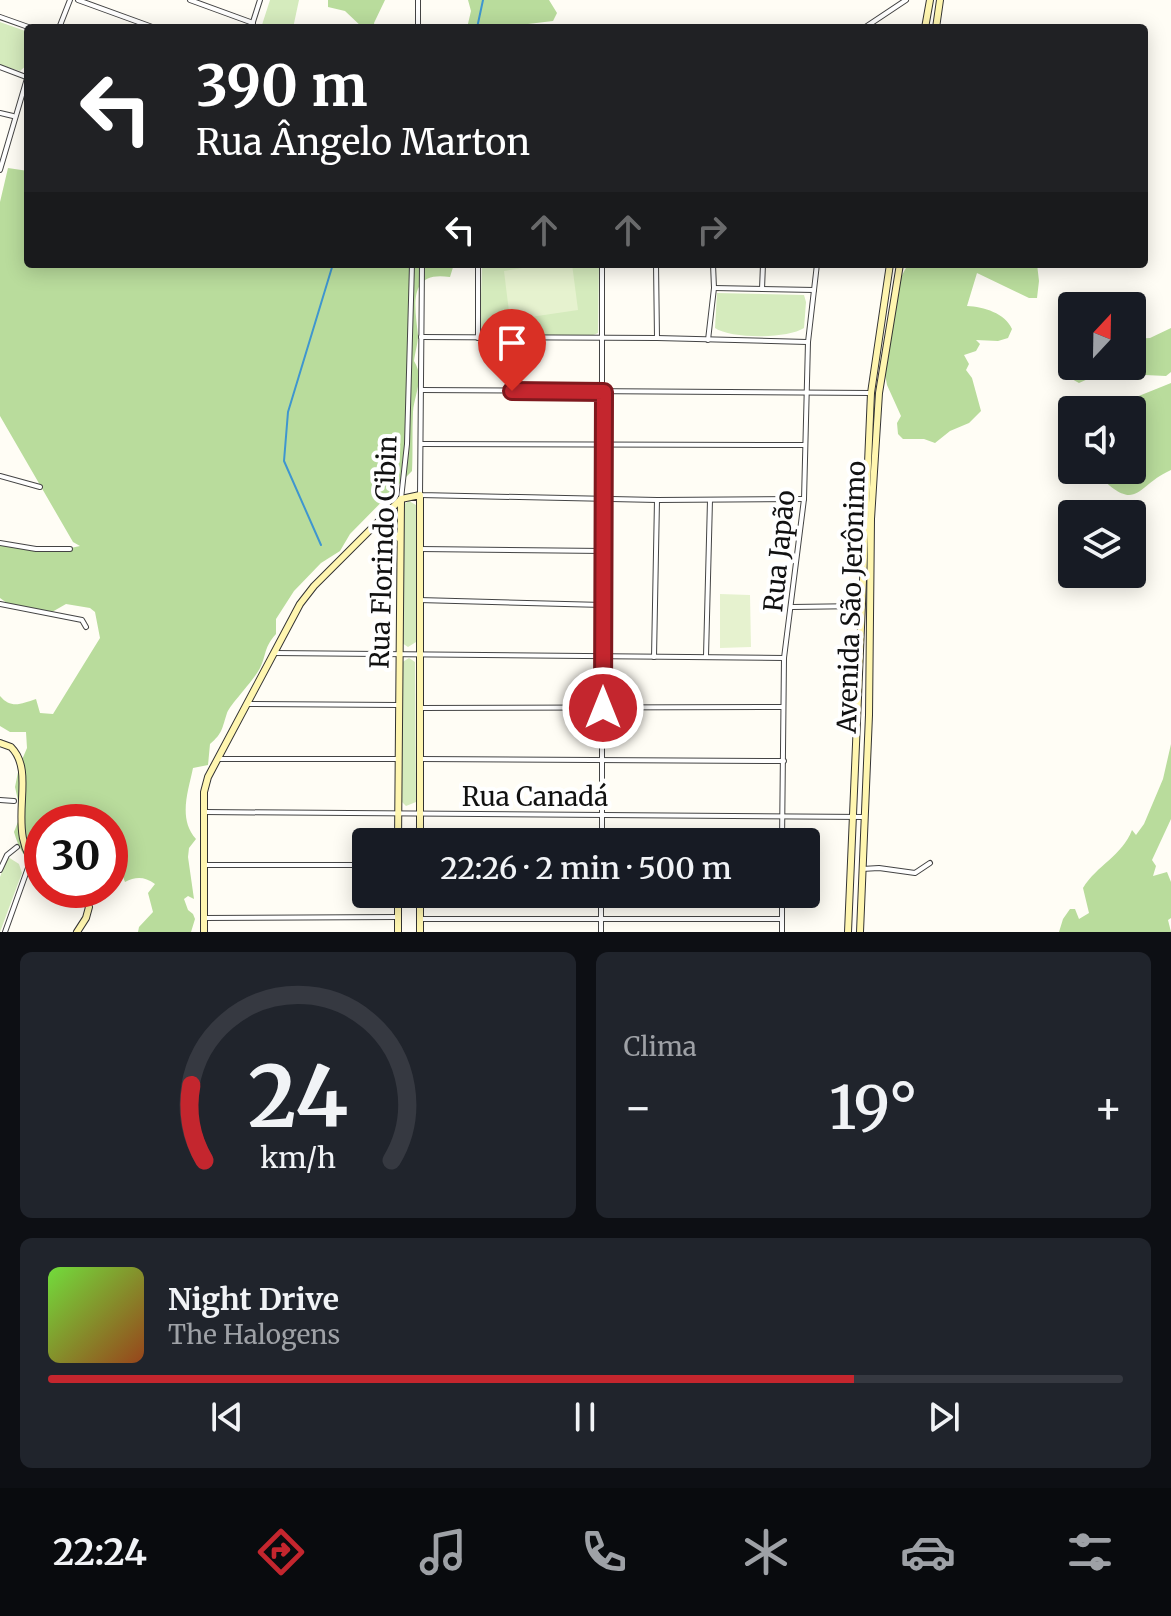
<!DOCTYPE html>
<html lang="pt">
<head>
<meta charset="utf-8">
<style>
  :root { --surface:#171b24; --page:#20242c; --text:#f1f3f6; --muted:#9ea1a6; --line:#363941; --accent:#c4262e }
  body { margin:0; font-family:Merriweather,serif; background:var(--page); color:var(--text); height:100vh; display:flex; flex-direction:column; font-size:30px; white-space:nowrap }
  * { box-sizing:border-box; margin:0 }
  p { font-size:26px; color:var(--muted) }
  .icon { flex:none; width:44px; height:44px; fill:none; stroke:currentColor; stroke-width:2; stroke-linecap:round; stroke-linejoin:round }
  .map { position:relative; height:932px; overflow:hidden }
  .sheet { display:flex; flex-direction:column; gap:20px; padding:20px; background:#0d0f14; flex:1 }
  .sheet>* { flex:none }
  .hud { position:absolute; left:24px; top:24px; width:1124px; height:244px; border-radius:8px; box-shadow:0 4px 20px #0003; background:#202124; color:#fff; overflow:hidden }
  .needle { width:52px; rotate:22deg }
  .controls { position:absolute; left:1058px; top:292px; display:grid; gap:16px }
  .controls a { display:grid; place-items:center; width:88px; height:88px; border-radius:8px; background:var(--surface); box-shadow:0 4px 20px #0003; font-size:40px }
  .speed { position:absolute; left:24px; top:804px; display:flex; gap:16px; font-size:40px; font-weight:700; text-align:center }
  .speed>* { display:grid; place-content:center; width:104px; height:104px; border-radius:50%; background:var(--surface); box-shadow:0 4px 20px #0003; line-height:1 }
  .speed .limit { border:12px solid #d22; background:#fff; color:#111 }
  .pin { position:absolute; display:grid; place-items:center; width:68px; height:68px; color:#fff; margin:-82px -34px; border-radius:50% 50% 50% 0; rotate:-45deg; box-shadow:0 0 8px #0007 }
  .pin .icon { rotate:45deg }
  .me { position:absolute; width:88px; margin:-44px; rotate:0deg; stroke-linejoin:round; filter:drop-shadow(0 0 6px #0008) }
  .turn { display:flex; align-items:center; gap:28px; height:168px; padding:0 40px; font-size:36px }
  .turn .icon { width:104px; height:104px; stroke-width:2.5 }
  .turn b { display:block; font-size:56px; line-height:68px }
  .lanes { display:flex; align-items:center; height:76px; padding:0 40px; background:#0003; justify-content:center; gap:40px; direction:ltr }
  .lanes .off { opacity:.35 }
  .big { font-size:60px; font-weight:600; line-height:1.1 }
  .sheet .widget { flex:1; display:flex; flex-direction:column; justify-content:center; gap:12px; min-width:0; padding:0 28px; border-radius:12px; background:var(--page) }
  .sheet .dial { align-items:center; gap:0 }
  .dial svg { height:208px; overflow:visible; fill:none; stroke:var(--line); stroke-width:7; stroke-linecap:round; text-anchor:middle }
  .dial text { fill:var(--text); stroke:none }
  .song { display:flex; align-items:center; gap:24px }
  .cover { width:96px; height:96px; border-radius:12px; background:linear-gradient(135deg,hsl(100 70% 55%),hsl(20 70% 35%)) }
  .played { height:8px; border-radius:4px; background:linear-gradient(90deg,var(--accent) 75%,var(--line) 75%) }
  .keys { display:flex; justify-content:space-around; direction:ltr }
  .heat { display:flex; justify-content:space-between; align-items:center; font-size:44px; direction:ltr }
  .sheet .tiles { flex:1; display:grid; gap:20px; grid-template-columns:1fr 1fr }
  .widget:last-child { grid-column:span 2 }
  .trip { position:absolute; left:352px; top:828px; width:468px; height:80px; border-radius:8px; background:var(--surface); box-shadow:0 4px 20px #0003; font-weight:600; line-height:80px; text-align:center }
  .dock { display:flex; height:128px; justify-content:space-around; align-items:center; background:#090b0e; color:var(--muted) }
  .dock .icon { width:56px; height:56px }
  .dock .selected { color:var(--accent) }
  .dock b { font-size:36px; color:var(--text) }
  .map>svg:first-child { display:block }
  .green { fill:#d5ebbd }
  .forest { fill:#b9dc9c }
  .pitch { fill:#e6f2cf }
  .lines { fill:none; stroke-linecap:round; stroke-linejoin:round }
  .stream { stroke:#3f96cf; stroke-width:2 }
  .street-casing { stroke:#444; stroke-width:6 }
  .secondary-casing { stroke:#333; stroke-width:8 }
  .street { stroke:#fff; stroke-width:4 }
  .secondary { stroke:#fff6b0; stroke-width:6 }
  .route-casing { stroke:#7f191e; stroke-width:20 }
  .route { stroke:#c4262e; stroke-width:14 }
  .labels { text-anchor:middle; dominant-baseline:central; stroke-width:8; stroke-linejoin:round; paint-order:stroke }
  .street-label { font-size:26px; fill:#111; stroke:#fff }
</style>
</head>
<body>
<div class="map">
<svg width="1171" height="932" viewBox="0 0 1171 932">
  <rect width="100%" height="100%" fill="#fffdf5"/>
  <!-- green -->
  <g class="green">
    <polygon points="270,0 299,0 293,28 261,28"/>
    <polygon points="0,22 28,32 28,64 20,71 0,65"/>
    <polygon points="482,264 599,264 598,333 591,336 484,333 480,327"/>
    <path d="M717,293L804,295L806,302L804,328C787,339 731,339 715,328Z"/>
    <polygon points="409,501 416,505 416,642 408,647 402,643 403,505"/>
    <polygon points="409,658 415,662 416,802 406,806 400,800 401,663"/>
    <polygon points="8,857 19,864 22,873 0,932 0,877"/>
  </g>
  <!-- forest -->
  <g class="forest">
    <polygon points="328,0 385,0 374,23 375,28 363,28 345,11 328,7"/>
    <polygon points="468,0 549,0 557,13 553,21 528,24 523,28 467,28 471,11"/>
    <path d="M8,168L28,171V264H454L450,277C407,270 415,307 418,335C418,343 415,353 414,361C425,378 414,395 413,412C412,432 413,452 412,471L350,534L340,551L321,563L294,591L276,619V634C262,649 267,659 257,673C251,683 231,704 227,713C222,728 223,733 210,744L208,765L193,768C188,792 178,819 196,839L189,848L188,857L194,899L188,896L184,899L188,910L193,914L195,919L191,932H138L139,927L153,912L148,893L155,884C144,876 135,877 125,882L121,872H110V822H42V873C27,862 19,850 14,832L21,814L15,787L19,767L27,748L26,732H10L0,726V696C11,709 21,704 36,699L40,713L53,714L100,638L95,612L90,608L66,604L52,612L11,606L0,598V545L66,549L80,546L73,542L0,416V202Z"/>
    <path d="M908,264H1037L1039,281L1037,298H1029L977,273L967,306C984,307 1005,313 1012,329L1008,338L998,341L976,340L980,344L976,351L964,355L969,364L966,370L972,378L981,411L969,423L950,431L935,443L924,439H903L898,434L897,423L901,416L887,385L884,369L890,333L894,325L892,311L899,281Z"/>
    <polygon points="1171,328 1171,372 1166,376 1145,375 1139,380 1132,380 1117,375 1099,374 1079,383 1070,378 1067,363 1069,344 1072,343 1072,366 1132,366 1132,339 1150,338"/>
    <path d="M1171,383V470C1135,486 1138,515 1097,474L1087,476L1068,471V446L1072,440V470H1132V410H1104Z"/>
    <path d="M1171,744V819L1152,860L1156,866L1153,876L1167,872L1171,882V918L1168,920L1171,932H1059L1063,919L1070,909H1075L1079,919L1089,913L1083,888C1097,865 1122,856 1132,830L1136,835L1144,824L1163,779Z"/>
  </g>
  <!-- pitch -->
  <g class="pitch">
    <polygon points="547,264 572,264 578,310 510,320 504,271"/>
    <polygon points="720,594 750,595 751,647 720,648"/>
  </g>
  <g class="lines">
    <!-- stream -->
    <g class="stream">
      <polyline points="477,28 483,0"/>
      <polyline points="321,545 284,461 288,412 333,264"/>
    </g>
    <defs>
      <g id="street">
        <polyline points="78,0 155,28"/>
        <polyline points="190,0 253,23"/>
        <polyline points="418,0 418,28"/>
        <polyline points="0,17 31,28"/>
        <polyline points="59,28 70,0"/>
        <polyline points="251,28 260,0"/>
        <polyline points="864,28 906,0"/>
        <polyline points="0,67 26,77"/>
        <polyline points="0,113 13,116"/>
        <polyline points="0,170 28,75"/>
        <polyline points="422,264 420,495 657,500 804,499"/>
        <polyline points="656,264 657,338"/>
        <polyline points="714,288 814,290"/>
        <polyline points="762,289 763,264"/>
        <polyline points="421,337 657,338 807,342"/>
        <polyline points="478,338 478,264"/>
        <polyline points="708,340 714,288 713,264"/>
        <polyline points="421,390 871,393"/>
        <polyline points="421,444 804,445"/>
        <polyline points="0,476 40,487"/>
        <polyline points="401,499 407,444 412,264"/>
        <polyline points="0,543 36,549 70,549"/>
        <polyline points="420,549 604,551"/>
        <polyline points="419,600 603,605"/>
        <polyline points="0,604 82,620 86,627"/>
        <polyline points="792,607 862,606"/>
        <polyline points="274,653 784,658"/>
        <polyline points="706,656 710,500"/>
        <polyline points="654,657 657,500"/>
        <polyline points="247,704 398,705"/>
        <polyline points="419,708 782,707"/>
        <polyline points="218,759 398,759"/>
        <polyline points="420,759 784,761"/>
        <polyline points="0,800 14,801"/>
        <polyline points="205,812 864,817"/>
        <polyline points="602,842 602,264"/>
        <polyline points="782,842 784,658 804,499 808,342 817,264"/>
        <polyline points="205,865 366,865"/>
        <polyline points="862,869 879,868 915,873 930,863"/>
        <polyline points="0,870 7,855 17,847"/>
        <polyline points="204,918 398,917"/>
        <polyline points="420,919 782,919"/>
        <polyline points="5,932 29,865"/>
        <polyline points="601,932 601,894"/>
        <polyline points="782,932 782,894"/>
      </g>
      <g id="secondary">
        <polyline points="925,28 930,0"/>
        <polyline points="936,28 940,0"/>
        <polyline points="375,528 387,527 399,538"/>
        <path d="M0,743L11,747C40,776 0,834 42,873"/>
        <polyline points="398,842 401,499"/>
        <polyline points="69,890 84,899 89,907 86,918 77,932"/>
        <polyline points="204,932 204,792 208,777 300,604 314,586 401,499 420,495 420,842"/>
        <polyline points="398,932 398,894"/>
        <polyline points="420,932 420,894"/>
        <polyline points="848,932 871,393 890,264"/>
        <polyline points="860,932 869,715 871,519 879,393 900,264"/>
      </g>
    </defs>
    <!-- street casing -->
    <use href="#street" class="street-casing"/>
    <!-- secondary casing -->
    <use href="#secondary" class="secondary-casing"/>
    <!-- street -->
    <use href="#street" class="street"/>
    <!-- secondary -->
    <use href="#secondary" class="secondary"/>
  </g>
  <g class="lines">
    <defs>
      <polyline id="route" points="512,391 604,392 603,708"/>
    </defs>
    <!-- route casing -->
    <use href="#route" class="route-casing"/>
    <!-- route -->
    <use href="#route" class="route"/>
  </g>
  <g class="labels">
    <!-- street labels -->
    <g class="street-label">
      <text transform="translate(779 551) rotate(-84)">Rua Japão</text>
      <text transform="translate(383 552) rotate(-88)">Rua Florindo Cibin</text>
      <text transform="translate(851 597) rotate(-88)">Avenida São Jerônimo</text>
      <text x="535" y="796">Rua Canadá</text>
    </g>
  </g>
</svg>
<div class="controls">
<a><svg class="needle" viewBox="-14 -14 28 28"><path d="M0-13l5 13h-10z" fill="#e53935"/><path d="M0 13l5-13h-10z" fill="#9ea1a6"/></svg></a>
<a><svg class="icon" aria-label="sound" viewBox="0 0 24 24"><path d="M4 9h4l5-4v14l-5-4H4zM17 9q2 3 0 6"/></svg></a>
<a><svg class="icon" aria-label="layers" viewBox="0 0 24 24"><path d="M12 4l9 5-9 5-9-5zM3 14l9 5 9-5"/></svg></a>
</div>
<div class="speed"><div class="limit">30</div></div>
<div class="pin" style="left:512px;top:391px;background:#d93025"><svg class="icon" aria-label="arrive" viewBox="0 0 24 24"><path d="M6 21V4h12l-3 4 3 4H6"/></svg></div>
<svg class="me" style="left:603px;top:708px" viewBox="-20 -20 40 40"><circle r="17" fill="#c4262e" stroke="#fff" stroke-width="3"/><path d="M0-11L8 9 0 5-8 9z" fill="#fff"/></svg>
<div class="trip">22:26 · 2 min · 500 m</div>
<div class="hud">
<div class="turn"><svg class="icon" aria-label="left" viewBox="0 0 24 24"><path d="M17 20v-9H6M10 6l-5 5 5 5"/></svg><div><b>390 m</b>Rua Ângelo Marton</div></div>
<div class="lanes"><svg class="icon" aria-label="left" viewBox="0 0 24 24"><path d="M17 20v-9H6M10 6l-5 5 5 5"/></svg><svg class="icon off" aria-label="ahead" viewBox="0 0 24 24"><path d="M12 20V5M6 11l6-6 6 6"/></svg><svg class="icon off" aria-label="ahead" viewBox="0 0 24 24"><path d="M12 20V5M6 11l6-6 6 6"/></svg><svg class="icon off" aria-label="right" viewBox="0 0 24 24"><path d="M7 20v-9h11M14 6l5 5-5 5"/></svg></div>
</div>
</div>
<section class="sheet">
<div class="tiles">
<div class="widget dial"><svg viewBox="0 0 100 80">
<path d="M14 69A42 42 0 1 1 86 69"/>
<path d="M14 69A42 42 0 0 1 9 40" stroke="#c4262e"/>
<text x="50" y="56" font-size="32" font-weight="700">24</text>
<text x="50" y="72" font-size="11">km/h</text>
</svg></div>
<div class="widget"><p>Clima</p>
<div class="heat"><a>−</a><b class="big">19°</b><a>+</a></div>
</div>
<div class="widget">
<div class="song"><i class="cover"></i><div><b>Night Drive</b><p>The Halogens</p></div></div>
<div class="played"></div>
<div class="keys"><svg class="icon" aria-label="previous" viewBox="0 0 24 24"><path d="M18 5L8 12l10 7zM5 5v14"/></svg><svg class="icon" aria-label="pause" viewBox="0 0 24 24"><path d="M8 5v14M16 5v14"/></svg><svg class="icon" aria-label="next" viewBox="0 0 24 24"><path d="M6 5l10 7-10 7zM19 5v14"/></svg></div>
</div>
</div>
</section>
<nav class="dock">
<b>22:24</b>
<svg class="icon selected" aria-label="directions" viewBox="0 0 24 24"><path d="M12 3l9 9-9 9-9-9zM9 14v-3h6M13 9l2 2-2 2"/></svg>
<svg class="icon" aria-label="music" viewBox="0 0 24 24"><path d="M9 18V5l10-2v13"/><circle cx="6" cy="18" r="3"/><circle cx="16" cy="16" r="3"/></svg>
<svg class="icon" aria-label="phone" viewBox="0 0 24 24"><path d="M5 4h4l2 5-3 2q2 4 5 5l2-3 5 2v4C11 20 4 13 5 4z"/></svg>
<svg class="icon" aria-label="climate" viewBox="0 0 24 24"><path d="M12 3v18M4 7l16 10M4 17L20 7"/></svg>
<svg class="icon" aria-label="car" viewBox="0 0 24 24"><path d="M5 17H2v-5l4-1 3-4h7l3 4 3 1v5h-3M9 17h6M6 11h13"/><circle cx="7" cy="17" r="2"/><circle cx="17" cy="17" r="2"/></svg>
<svg class="icon" aria-label="filters" viewBox="0 0 24 24"><path d="M4 7h16M4 17h16"/><circle cx="9" cy="7" r="2"/><circle cx="15" cy="17" r="2"/></svg>
</nav>
</body>
</html>
